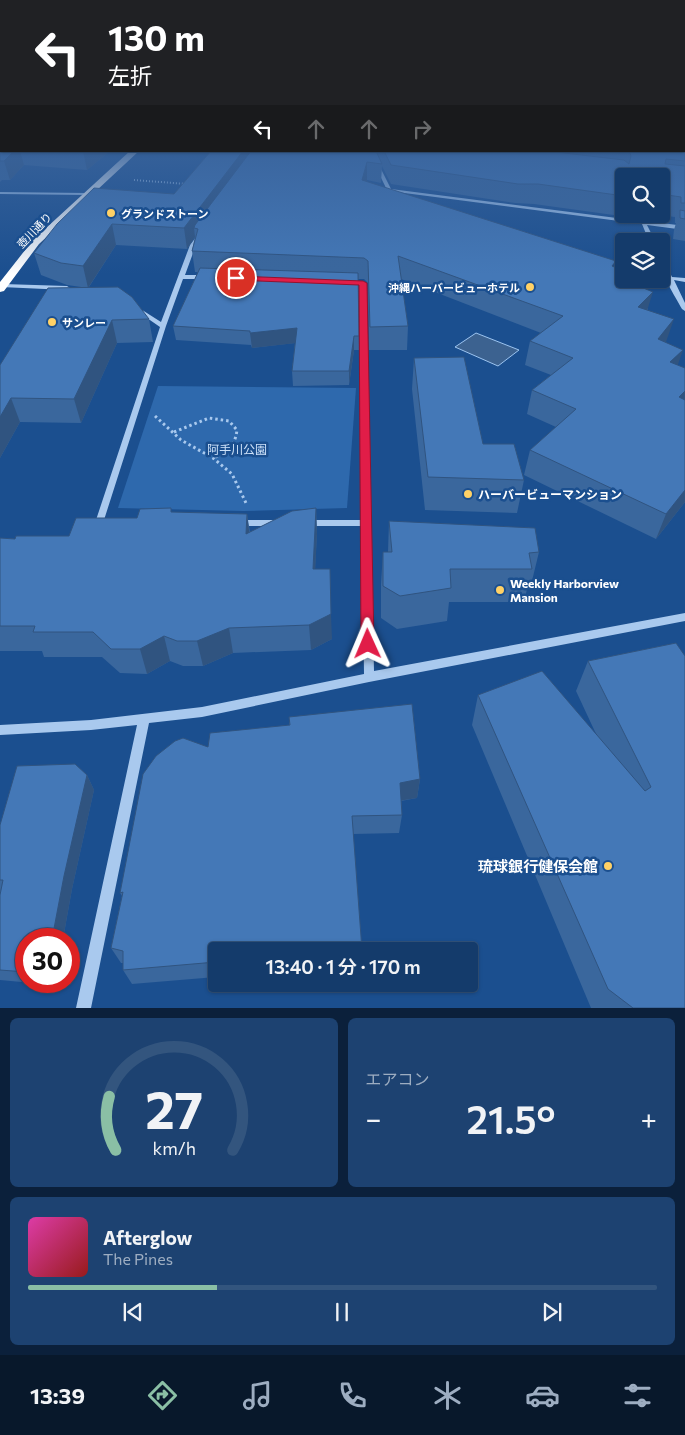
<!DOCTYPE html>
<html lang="ja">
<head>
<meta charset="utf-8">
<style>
  :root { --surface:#143b6b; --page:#1d4271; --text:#f1f3f6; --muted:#9dadc1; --line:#33557e; --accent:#8abfa5 }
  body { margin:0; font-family:Commissioner,"Noto Sans JP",sans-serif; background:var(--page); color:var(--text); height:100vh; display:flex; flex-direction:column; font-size:19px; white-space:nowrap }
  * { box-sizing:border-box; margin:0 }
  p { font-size:16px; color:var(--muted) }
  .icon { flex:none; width:28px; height:28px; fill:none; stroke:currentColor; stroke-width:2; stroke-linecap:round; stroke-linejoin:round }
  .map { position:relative; height:1008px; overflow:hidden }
  .side { display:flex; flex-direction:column; gap:10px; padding:10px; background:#0b203b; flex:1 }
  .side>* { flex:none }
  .top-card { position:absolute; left:0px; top:0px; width:685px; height:152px; box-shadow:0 1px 4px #0004,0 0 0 1px var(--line); background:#202124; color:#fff; overflow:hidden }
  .fabs { position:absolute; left:615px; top:168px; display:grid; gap:10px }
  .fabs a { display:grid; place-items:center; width:55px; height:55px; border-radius:5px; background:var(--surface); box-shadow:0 1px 4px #0004,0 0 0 1px var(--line); font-size:25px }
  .speed { position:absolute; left:15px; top:928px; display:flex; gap:10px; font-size:25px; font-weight:700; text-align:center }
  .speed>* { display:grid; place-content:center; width:65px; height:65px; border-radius:50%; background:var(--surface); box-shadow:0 1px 4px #0004,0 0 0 1px var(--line); line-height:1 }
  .speed .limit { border:8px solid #d22; background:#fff; color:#111 }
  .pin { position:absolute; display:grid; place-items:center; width:42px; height:42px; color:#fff; margin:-21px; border:2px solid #fff; border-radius:50%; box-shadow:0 1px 5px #0007 }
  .me { position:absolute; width:55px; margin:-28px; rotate:359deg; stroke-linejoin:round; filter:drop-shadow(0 0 4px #0008) }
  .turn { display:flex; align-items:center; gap:18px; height:105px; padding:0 25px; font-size:22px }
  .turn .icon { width:65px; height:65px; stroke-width:2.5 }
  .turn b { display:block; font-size:35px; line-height:42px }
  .lanes { display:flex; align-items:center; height:48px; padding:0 25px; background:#0003; justify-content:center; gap:25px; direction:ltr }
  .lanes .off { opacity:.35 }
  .big { font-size:38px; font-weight:600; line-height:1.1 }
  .side .widget { flex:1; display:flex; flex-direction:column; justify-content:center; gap:8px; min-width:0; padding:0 18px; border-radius:8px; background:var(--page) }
  .side .dial { align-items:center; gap:0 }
  .dial svg { height:130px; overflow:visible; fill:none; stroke:var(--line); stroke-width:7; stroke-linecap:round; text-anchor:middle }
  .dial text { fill:var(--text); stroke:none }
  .song { display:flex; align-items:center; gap:15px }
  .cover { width:60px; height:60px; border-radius:8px; background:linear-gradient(135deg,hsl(320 70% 55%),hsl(0 70% 35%)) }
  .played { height:5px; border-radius:2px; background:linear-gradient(90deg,var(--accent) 30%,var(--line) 30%) }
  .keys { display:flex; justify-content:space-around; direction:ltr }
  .heat { display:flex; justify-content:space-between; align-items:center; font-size:28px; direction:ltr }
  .side .tiles { flex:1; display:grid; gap:10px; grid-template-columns:1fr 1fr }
  .widget:last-child { grid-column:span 2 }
  .trip { position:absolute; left:208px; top:942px; width:270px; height:50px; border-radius:5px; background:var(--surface); box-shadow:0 1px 4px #0004,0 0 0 1px var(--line); font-weight:600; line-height:50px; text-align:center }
  .tab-bar { display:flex; height:80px; justify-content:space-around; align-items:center; background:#08182b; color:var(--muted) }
  .tab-bar .icon { width:35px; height:35px }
  .tab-bar .current { color:var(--accent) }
  .tab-bar b { font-size:22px; color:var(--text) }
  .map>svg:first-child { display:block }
  .green { fill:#2e69ad }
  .water { fill:#3c6290; stroke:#9cc4f0 }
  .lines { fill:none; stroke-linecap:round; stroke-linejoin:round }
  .path-far1 { stroke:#a9c9ee; stroke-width:2; stroke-dasharray:1 2; stroke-linecap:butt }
  .path { stroke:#a9c9ee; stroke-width:3; stroke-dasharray:2.5 3; stroke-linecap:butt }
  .minor { fill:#a9c9ee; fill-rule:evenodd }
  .highway { fill:#fff; fill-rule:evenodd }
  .wall { fill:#3a679d }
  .shaded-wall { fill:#305480 }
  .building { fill:#4478b7; stroke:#305480 }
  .route { fill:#e11d48; stroke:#92132f }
  .poi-dot { fill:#ffd166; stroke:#1b4f8f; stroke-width:2 }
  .labels { text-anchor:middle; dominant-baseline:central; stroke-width:5; stroke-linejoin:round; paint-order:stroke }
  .far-poi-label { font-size:11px; font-weight:bold; fill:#fff; stroke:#1b4f8f; text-anchor:start }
  .far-street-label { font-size:11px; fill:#fff; stroke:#1b4f8f }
  .park-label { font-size:12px; fill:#cfe3fa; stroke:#1b4f8f }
  .poi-label { font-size:12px; font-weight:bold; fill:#fff; stroke:#1b4f8f; text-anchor:start }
  .near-poi-label { font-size:15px; font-weight:bold; fill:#fff; stroke:#1b4f8f; text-anchor:end }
</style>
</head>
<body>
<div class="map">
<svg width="685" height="1008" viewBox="0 0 685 1008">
  <rect width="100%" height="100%" fill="#1b4f8f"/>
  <!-- green -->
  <polygon class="green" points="158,386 356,388 347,508 243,511 118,508"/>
  <!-- water -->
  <polygon class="water" points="476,333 519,350 498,366 455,347"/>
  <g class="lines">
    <!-- path-far1 -->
    <polyline class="path-far1" points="134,180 187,184"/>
    <!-- path -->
    <g class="path">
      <polyline points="155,416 181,440 213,458 232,474 246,503"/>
      <path d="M174,432L209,418L229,421L237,430C235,446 228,452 213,458"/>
    </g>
    <!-- minor -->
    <g class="minor">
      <polygon points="368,151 372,151 391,189 640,221 637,214 642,214 646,221 685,226 685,230 647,225 655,241 649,241 642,224 389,191 387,190"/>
      <polygon points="0,192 87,193 89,194 87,195 0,194"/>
      <polygon points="199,233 204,234 196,245 185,275 207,275 210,277 207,279 183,279 166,326 104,520 109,521 110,523 106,526 96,525 95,523 160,327 134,309 139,308 161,322 190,245"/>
      <path d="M661,259L664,261L672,277L685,278V282L674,280L685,303V311L682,309C674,294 661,276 661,259Z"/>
      <polygon points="347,281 363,281 366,283 374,671 685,613 685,621 369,682 202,717 149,723 91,1008 76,1008 137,725 91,730 0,735 0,725 91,720 202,707 364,674 362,526 306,526 302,523 306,520 362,520 360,285 345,284 345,282"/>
      <polygon points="3,284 67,286 70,288 67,290 1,287 0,286"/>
      <polygon points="239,520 278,520 282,523 278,526 239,526 235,523"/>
    </g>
    <!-- highway -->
    <polygon class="highway" points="130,151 139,151 39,244 4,291 0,292 0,282 33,240"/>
  </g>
  <!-- wall -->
  <g class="wall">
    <polygon points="0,133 1,151 110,151 87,170 24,165 10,180 2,180 0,182"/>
    <polygon points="685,133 685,241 673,239 674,230 676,223 675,223 675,217 651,214 661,214 661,176 624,176 624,214 628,214 621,216 534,204 515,203 391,184 382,166 381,183 367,180 366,182 649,279 646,289 648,311 678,365 685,502 656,539 524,475 530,450 556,427 527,414 532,390 551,375 525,365 530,341 541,333 401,279 408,326 407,350 369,350 368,283 364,279 358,279 359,350 354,350 349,385 293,386 292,371 295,343 252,348 251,345 176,340 173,326 198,272 195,272 192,251 195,237 187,249 116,245 89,287 149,319 153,342 117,343 81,423 20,422 0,458 0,365 81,287 67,285 41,275 34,253 174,194 211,151 684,151"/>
    <polygon points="414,358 483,444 524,480 517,513 425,510 412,389"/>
    <polygon points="316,508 317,534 315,569 332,639 311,650 233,653 203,666 183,666 170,661 147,674 120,673 102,657 44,657 42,651 0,651 0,538 15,539 69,536 137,518 172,512 247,514 250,532"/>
    <polygon points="389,521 539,552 531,585 528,585 524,602 449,602 447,621 397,629 381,618 381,584 383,552 388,552"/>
    <polygon points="676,643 685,1008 591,1008 472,725 478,695 597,736 576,691 588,661"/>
    <polygon points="289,717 420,779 417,798 401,801 402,815 399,833 353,834 362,951 216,951 216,977 132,984 123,970 123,963 121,963 111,948 122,896 120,893 208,747 289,725"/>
    <polygon points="87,775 94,790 72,889 63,939 26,939 26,981 46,981 43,984 0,980 0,825"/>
  </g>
  <!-- shaded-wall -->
  <g class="shaded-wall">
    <polygon points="14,151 20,151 24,165 10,180 4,161"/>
    <polygon points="83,151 110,151 87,170"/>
    <polygon points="243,151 258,151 194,228 195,237 187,249 184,228"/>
    <polygon points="367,162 367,180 362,200 362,180"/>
    <polygon points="624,204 624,214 628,214 621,216"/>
    <polygon points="112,224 116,245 88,288 83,266"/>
    <polygon points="649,279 643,301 641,287"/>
    <polygon points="653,292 646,314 638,307"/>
    <polygon points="674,319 666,342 651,363 658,339"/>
    <polygon points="112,320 117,343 81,423 74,399"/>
    <polygon points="297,328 297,343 252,348 250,333"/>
    <polygon points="354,336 354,350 349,385 349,371"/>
    <polygon points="683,350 675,373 670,362"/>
    <polygon points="685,391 685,406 679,397"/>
    <polygon points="11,398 20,422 0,458 0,417"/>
    <polygon points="685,490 685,502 656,539 666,514"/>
    <polygon points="316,508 317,534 314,594 313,569"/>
    <polygon points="247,514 250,539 246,534"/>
    <polygon points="331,614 332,639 311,650 309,625"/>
    <polygon points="229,628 233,653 203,666 197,641"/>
    <polygon points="164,636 170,661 147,674 140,649"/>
    <polygon points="87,775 94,790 72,889 63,939 52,939 64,876"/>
    <polygon points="420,779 417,798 398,801 400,783"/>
  </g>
  <!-- building -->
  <g class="building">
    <polygon points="0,133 1,133 1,151 14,151 4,161 0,161"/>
    <polygon points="684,133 685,133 685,161 666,159 665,164 685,166 685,203 681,203 681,197 661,194 661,176 624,176 624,196 538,184 518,184 391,165 384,151 547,151 624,160 629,164 631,156 629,151 684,151"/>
    <polygon points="211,151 243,151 184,228 112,224 83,266 61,263 34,253 57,224 94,188 174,194"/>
    <polygon points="251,151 376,151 382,164 367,162 362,180 616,261 612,266 624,271 624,279 649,279 641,287 653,292 638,307 674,319 658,339 683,350 670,362 685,368 685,391 679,397 685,400 685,490 666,514 530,450 576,409 532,390 573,358 530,341 563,316 398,256 408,326 370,327 368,261 364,258 192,251 198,229 194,228 195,225"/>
    <polygon points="602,151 619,151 620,153"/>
    <polygon points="680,210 685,211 685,219 680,218"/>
    <polygon points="200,268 358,273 359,336 354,336 349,371 292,371 297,328 250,333 250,331 173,326"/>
    <polygon points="118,287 132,297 149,319 112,320 74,399 11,398 0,417 0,365 48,288"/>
    <polygon points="464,357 483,444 514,444 524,480 428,477 414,358"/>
    <polygon points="171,508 171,512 247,514 246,534 292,511 316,508 313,569 330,569 331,614 309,625 229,628 197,641 177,641 164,636 140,649 111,649 93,632 33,632 35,626 0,626 0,538 15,539 16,536 69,536 76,518 137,518 140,509"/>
    <polygon points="389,521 535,528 539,552 529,553 532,569 450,569 451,588 400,596 383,586 383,552 392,552"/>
    <polygon points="676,643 685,656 685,1008 633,1008 608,989 478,695 542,671 645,791 651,787 588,661"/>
    <polygon points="412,704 420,779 400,783 402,815 352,816 362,950 216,951 216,962 123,970 123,951 111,948 123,892 120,893 143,774 156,756 175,741 183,738 208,747 210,733 290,725 289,717"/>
    <polygon points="75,764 87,775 64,876 52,939 26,939 26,972 0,970 0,895 3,880 0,880 0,825 17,766"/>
  </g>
  <!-- sky -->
  <linearGradient id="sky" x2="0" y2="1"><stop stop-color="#0f2b4f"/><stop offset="0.49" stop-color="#39639b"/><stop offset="1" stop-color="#39639b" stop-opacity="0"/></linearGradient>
  <rect width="685" height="274" fill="url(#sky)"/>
  <!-- route -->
  <polygon class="route" points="236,276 363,281 367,283 374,644 372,647 368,649 363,647 361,644 359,285 233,280 232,278"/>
  <!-- markers -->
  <g class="poi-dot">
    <circle cx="111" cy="213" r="5"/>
    <circle cx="530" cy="287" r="5"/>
    <circle cx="52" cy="322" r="5"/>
    <circle cx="468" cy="494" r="5"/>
    <circle cx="500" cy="590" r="5"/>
    <circle cx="608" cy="866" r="5"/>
  </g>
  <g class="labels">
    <!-- far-poi labels -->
    <g class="far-poi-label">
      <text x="121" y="213">グランドストーン</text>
      <text x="520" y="287" text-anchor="end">沖縄ハーバービューホテル</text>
      <text x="62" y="322">サンレー</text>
    </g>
    <!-- far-street labels -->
    <g class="far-street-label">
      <text transform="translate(34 230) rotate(-46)">壺川通り</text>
    </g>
    <!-- park labels -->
    <g class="park-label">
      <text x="237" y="449">阿手川公園</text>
    </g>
    <!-- poi labels -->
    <g class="poi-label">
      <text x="478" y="494">ハーバービューマンション</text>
      <text x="510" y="583">Weekly Harborview<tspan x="510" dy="14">Mansion</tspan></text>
    </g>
    <!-- near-poi labels -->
    <g class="near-poi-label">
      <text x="598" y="866">琉球銀行健保会館</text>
    </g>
  </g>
</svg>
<div class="fabs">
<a><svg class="icon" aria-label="search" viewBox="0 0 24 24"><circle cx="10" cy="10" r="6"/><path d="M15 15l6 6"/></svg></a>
<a><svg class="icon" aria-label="layers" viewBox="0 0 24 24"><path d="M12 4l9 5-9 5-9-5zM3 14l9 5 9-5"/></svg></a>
</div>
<div class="speed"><div class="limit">30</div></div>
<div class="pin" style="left:236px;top:278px;background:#d93025"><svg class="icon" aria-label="arrive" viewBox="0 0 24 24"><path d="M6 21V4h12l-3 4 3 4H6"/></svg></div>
<svg class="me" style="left:368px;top:644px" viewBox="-20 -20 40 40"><path d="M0-17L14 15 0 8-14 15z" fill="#e11d48" stroke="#fff" stroke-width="4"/></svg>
<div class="trip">13:40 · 1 分 · 170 m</div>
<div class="top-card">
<div class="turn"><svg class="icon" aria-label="left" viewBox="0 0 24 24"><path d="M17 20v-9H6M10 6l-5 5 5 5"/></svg><div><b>130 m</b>左折</div></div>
<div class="lanes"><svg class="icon" aria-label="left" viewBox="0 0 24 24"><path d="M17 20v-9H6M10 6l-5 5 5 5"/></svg><svg class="icon off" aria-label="ahead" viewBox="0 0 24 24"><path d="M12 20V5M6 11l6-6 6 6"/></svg><svg class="icon off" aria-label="ahead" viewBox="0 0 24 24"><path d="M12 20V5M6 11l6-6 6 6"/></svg><svg class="icon off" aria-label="right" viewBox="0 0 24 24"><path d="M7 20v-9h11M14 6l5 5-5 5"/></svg></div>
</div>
</div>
<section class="side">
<div class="tiles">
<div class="widget dial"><svg viewBox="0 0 100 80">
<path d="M14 69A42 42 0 1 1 86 69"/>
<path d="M14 69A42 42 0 0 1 10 36" stroke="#8abfa5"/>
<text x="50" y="56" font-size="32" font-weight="700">27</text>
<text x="50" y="72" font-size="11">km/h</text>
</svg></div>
<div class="widget"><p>エアコン</p>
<div class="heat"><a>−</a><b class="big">21.5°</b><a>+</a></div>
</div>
<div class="widget">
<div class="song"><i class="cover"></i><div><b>Afterglow</b><p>The Pines</p></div></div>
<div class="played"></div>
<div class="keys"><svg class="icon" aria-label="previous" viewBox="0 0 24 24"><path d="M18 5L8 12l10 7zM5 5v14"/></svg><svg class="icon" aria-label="pause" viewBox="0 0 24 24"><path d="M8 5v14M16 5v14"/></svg><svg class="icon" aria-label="next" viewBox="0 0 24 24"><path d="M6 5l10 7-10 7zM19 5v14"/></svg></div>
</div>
</div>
</section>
<nav class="tab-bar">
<b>13:39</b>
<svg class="icon current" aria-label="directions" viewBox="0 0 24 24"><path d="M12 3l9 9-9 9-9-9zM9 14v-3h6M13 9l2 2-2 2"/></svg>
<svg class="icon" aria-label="music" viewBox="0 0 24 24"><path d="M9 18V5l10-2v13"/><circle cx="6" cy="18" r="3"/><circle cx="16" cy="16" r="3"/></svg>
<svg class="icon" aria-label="phone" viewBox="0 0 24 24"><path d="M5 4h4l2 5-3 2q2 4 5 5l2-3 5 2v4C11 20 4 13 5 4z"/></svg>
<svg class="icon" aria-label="climate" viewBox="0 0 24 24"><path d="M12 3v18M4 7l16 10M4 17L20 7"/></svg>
<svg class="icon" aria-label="car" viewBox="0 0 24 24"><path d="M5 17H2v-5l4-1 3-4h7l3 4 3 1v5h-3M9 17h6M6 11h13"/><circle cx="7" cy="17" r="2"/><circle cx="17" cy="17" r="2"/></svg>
<svg class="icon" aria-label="filters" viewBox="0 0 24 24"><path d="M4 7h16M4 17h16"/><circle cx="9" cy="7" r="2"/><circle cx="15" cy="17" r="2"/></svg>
</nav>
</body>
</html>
